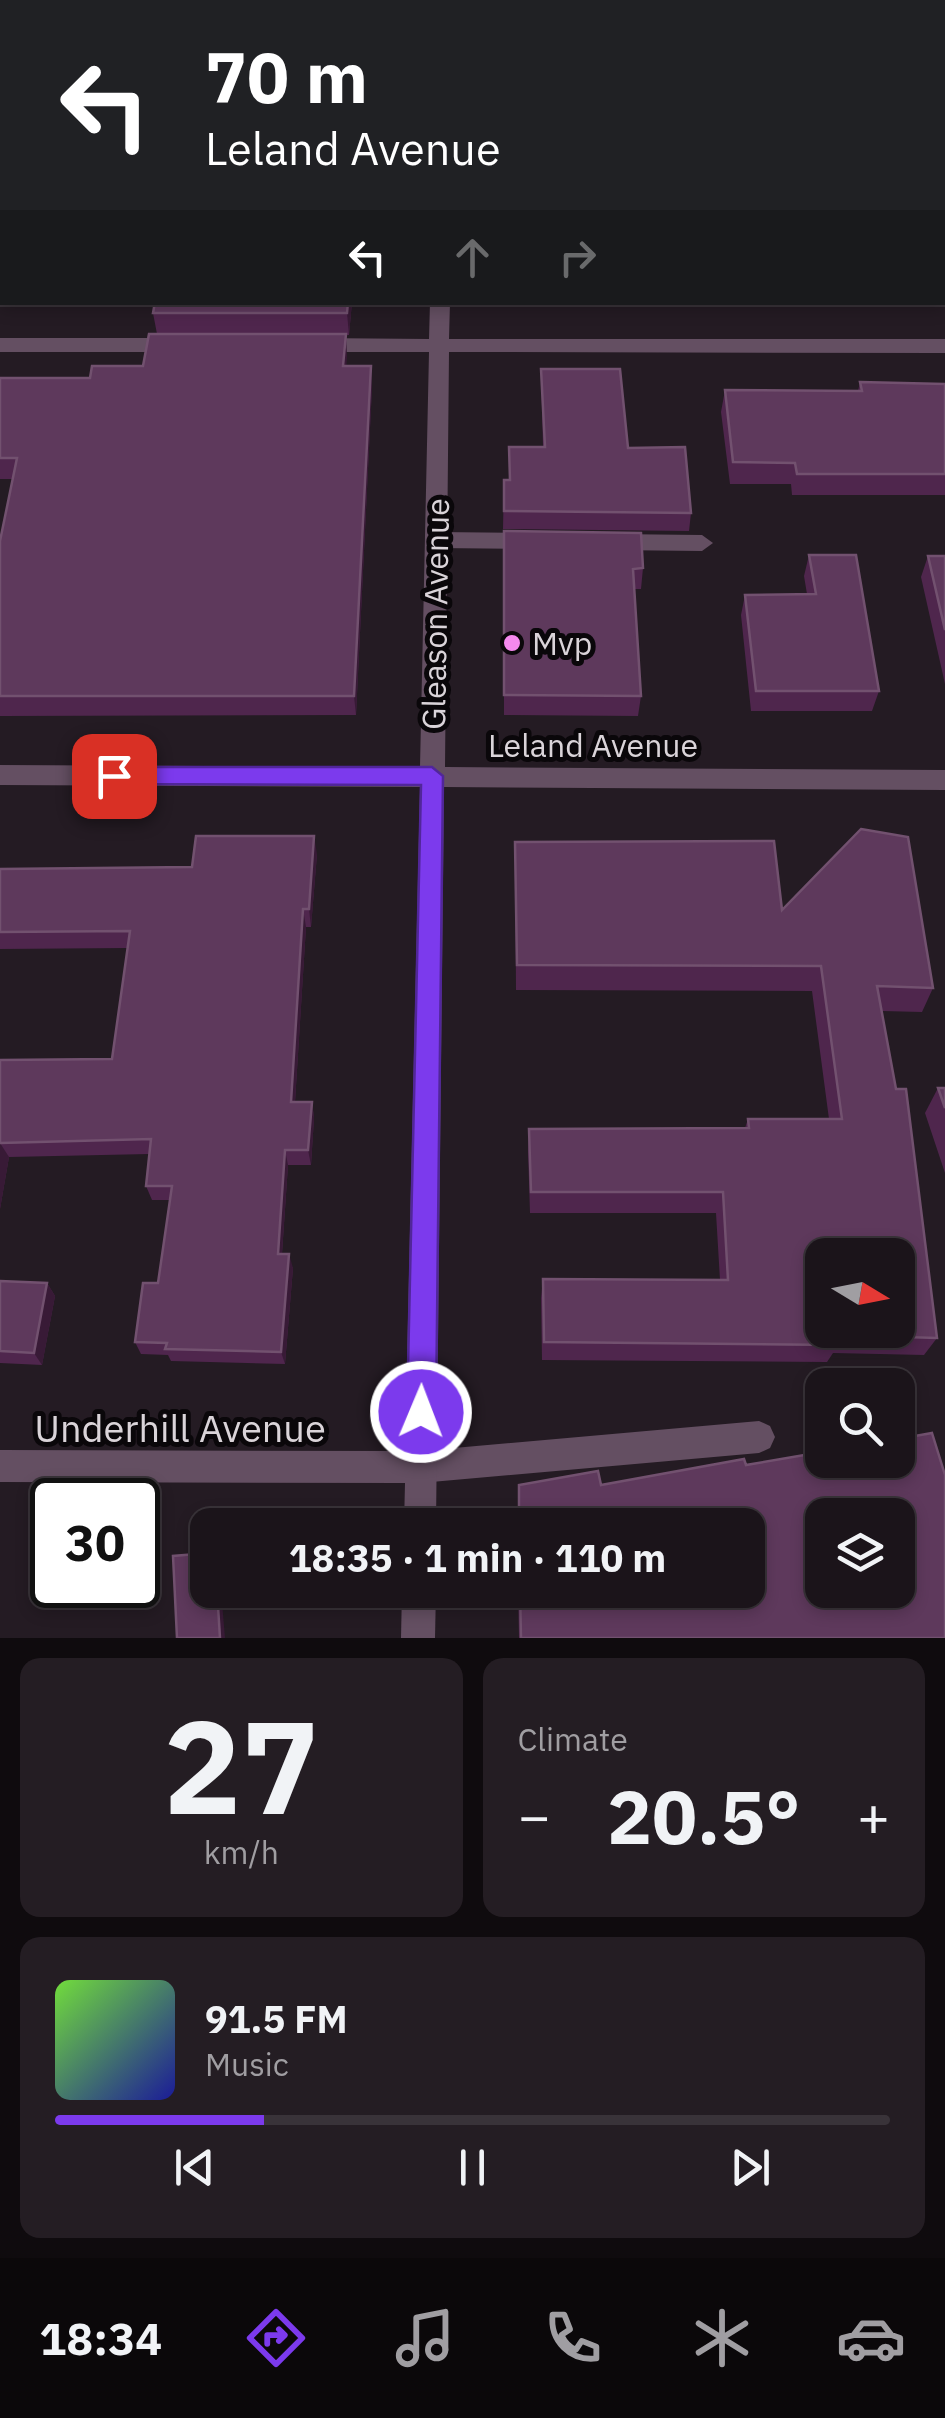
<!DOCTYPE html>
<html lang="en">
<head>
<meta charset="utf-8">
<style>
  :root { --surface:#1b141a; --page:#241d23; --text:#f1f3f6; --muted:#a09ea2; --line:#393339; --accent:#7c3aed }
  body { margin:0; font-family:"IBM Plex Sans",sans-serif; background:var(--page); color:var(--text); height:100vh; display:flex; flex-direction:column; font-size:38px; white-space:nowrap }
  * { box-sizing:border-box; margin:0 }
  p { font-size:32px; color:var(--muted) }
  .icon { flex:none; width:55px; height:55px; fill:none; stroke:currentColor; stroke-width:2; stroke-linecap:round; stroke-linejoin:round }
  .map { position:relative; height:1638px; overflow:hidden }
  .drawer { display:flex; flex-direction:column; gap:20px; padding:20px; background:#0f0b0e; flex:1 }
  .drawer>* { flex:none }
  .top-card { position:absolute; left:0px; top:0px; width:945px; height:305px; box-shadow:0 5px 15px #0003,0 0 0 2px var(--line); background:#202124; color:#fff; overflow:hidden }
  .needle { width:65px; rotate:100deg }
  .buttons { position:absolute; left:805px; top:1238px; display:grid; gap:20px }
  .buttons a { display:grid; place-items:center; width:110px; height:110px; border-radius:20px; background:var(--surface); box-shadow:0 5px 15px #0003,0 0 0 2px var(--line); font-size:50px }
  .speed { position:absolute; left:30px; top:1478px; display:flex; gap:20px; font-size:50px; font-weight:700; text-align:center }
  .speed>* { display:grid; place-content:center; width:130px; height:130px; border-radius:50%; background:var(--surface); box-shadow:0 5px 15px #0003,0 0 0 2px var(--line); line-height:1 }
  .speed .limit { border:5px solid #111; border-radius:15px; background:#fff; color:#111 }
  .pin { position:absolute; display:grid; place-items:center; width:85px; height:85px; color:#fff; margin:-42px; border-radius:20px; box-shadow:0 5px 15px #0006 }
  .me { position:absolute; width:110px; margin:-55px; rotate:1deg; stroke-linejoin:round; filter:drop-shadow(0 0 8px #0008) }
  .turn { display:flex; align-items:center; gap:35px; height:210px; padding:0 40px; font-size:45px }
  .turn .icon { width:130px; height:130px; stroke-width:2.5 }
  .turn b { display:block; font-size:70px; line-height:85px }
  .lanes { display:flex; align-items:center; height:95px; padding:0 40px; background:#0003; justify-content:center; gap:50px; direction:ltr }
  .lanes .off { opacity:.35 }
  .big { font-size:75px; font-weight:700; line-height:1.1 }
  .drawer .card { flex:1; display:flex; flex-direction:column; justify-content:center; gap:15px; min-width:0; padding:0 35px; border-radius:20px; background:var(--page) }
  .drawer .dial { align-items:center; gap:0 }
  .dial b { font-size:130px; line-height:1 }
  .song { display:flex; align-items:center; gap:30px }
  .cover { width:120px; height:120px; border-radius:15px; background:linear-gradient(135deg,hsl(100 70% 55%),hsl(240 70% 35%)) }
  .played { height:10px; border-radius:5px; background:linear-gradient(90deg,var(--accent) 25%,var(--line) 25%) }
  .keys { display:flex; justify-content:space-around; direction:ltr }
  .heat { display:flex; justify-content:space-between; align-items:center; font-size:55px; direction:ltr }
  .drawer .tiles { flex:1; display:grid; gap:20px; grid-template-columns:1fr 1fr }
  .card:last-child { grid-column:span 2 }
  .trip { position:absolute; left:190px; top:1508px; width:575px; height:100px; border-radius:20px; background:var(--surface); box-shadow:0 5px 15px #0003,0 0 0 2px var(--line); font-weight:700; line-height:100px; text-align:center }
  .menu { display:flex; height:160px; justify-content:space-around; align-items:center; background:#0b080a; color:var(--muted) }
  .menu .icon { width:70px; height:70px }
  .menu .on { color:var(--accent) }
  .menu b { font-size:45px; color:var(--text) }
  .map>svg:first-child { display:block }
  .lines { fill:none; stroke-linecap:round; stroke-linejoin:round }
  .service { fill:#644f62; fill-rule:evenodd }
  .minor { fill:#644f62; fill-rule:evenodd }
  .wall { fill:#4f264d }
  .shaded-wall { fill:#381a36 }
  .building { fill:#5e395c; stroke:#72516f; stroke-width:2.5; fill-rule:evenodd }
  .route { fill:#7c3aed; stroke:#51269a; stroke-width:2.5 }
  .poi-dot { fill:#f589ee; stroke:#0a070a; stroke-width:4 }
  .labels { text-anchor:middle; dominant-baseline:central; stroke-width:10; stroke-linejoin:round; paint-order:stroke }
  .street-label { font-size:32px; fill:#dad4d9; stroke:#0a070a }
  .poi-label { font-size:32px; fill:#dad4d9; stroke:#0a070a; text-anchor:start }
  .near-street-label { font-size:38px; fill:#dad4d9; stroke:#0a070a }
</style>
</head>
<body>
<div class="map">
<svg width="945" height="1638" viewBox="0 0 945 1638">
  <rect width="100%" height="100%" fill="#241b23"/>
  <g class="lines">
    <!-- service -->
    <g class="service">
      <polygon points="436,532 536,533 547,541 536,549 436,548 425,540"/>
      <polygon points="611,534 702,535 713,543 702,551 611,550 600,542"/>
      <polygon points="759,1421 770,1426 775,1437 770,1448 759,1453 420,1483 409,1478 404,1467 409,1456 420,1451"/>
    </g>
    <!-- minor -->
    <g class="minor">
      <rect x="437" y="0" width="16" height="2"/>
      <polygon points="430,302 450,302 449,339 945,339 945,353 449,352 445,767 945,770 945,790 444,787 436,1525 404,1525 405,1483 0,1482 0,1450 405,1451 420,787 0,785 0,765 420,767 429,352 315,352 305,345 315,338 429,339"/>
      <polygon points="0,338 180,338 190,345 180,352 0,352"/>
      <polygon points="402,1590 436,1590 435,1638 401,1638"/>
    </g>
  </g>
  <!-- wall -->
  <g class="wall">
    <polygon points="0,0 35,0 34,2 2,2 2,152 0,152"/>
    <polygon points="516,0 945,0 945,295 942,295 942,2 516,2"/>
    <polygon points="352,302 349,335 346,335 346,366 372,387 356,715 0,716 0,541 13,479 0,479 0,378 90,378 143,366 157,334 153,313"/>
    <polygon points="538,302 797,302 797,303"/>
    <polygon points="541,369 628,448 691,513 689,531 503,529 504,480 509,480 543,447"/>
    <polygon points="860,382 945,384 945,495 792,495 791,484 730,484 721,412 725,390 858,391"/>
    <polygon points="504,531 643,568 641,589 634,589 641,696 638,716 504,715"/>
    <polygon points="809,555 879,691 872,711 751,711 741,615 745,595 807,594 804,576"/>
    <polygon points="928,556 945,556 945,684 921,577"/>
    <polygon points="515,842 782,910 933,988 922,1012 882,1011 937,1338 924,1355 833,1353 827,1362 542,1360 541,1298 543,1279 720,1280 716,1213 530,1213 528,1151 529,1129 745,1128 748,1119 829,1119 812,991 516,990"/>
    <polygon points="317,854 311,927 306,927 295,1102 312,1102 314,1118 311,1165 288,1165 282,1254 293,1268 285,1364 171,1361 168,1355 141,1354 135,1342 158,1283 170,1200 152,1200 146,1186 149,1154 9,1157 0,1209 0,1060 112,1059 127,948 0,949 0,869 192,867"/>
    <polygon points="938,1088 945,1088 945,1173 925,1113"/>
    <polygon points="0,1281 47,1283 55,1296 42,1365 0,1363"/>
    <polygon points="746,1465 945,1638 519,1638 518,1590 748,1590 748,1525 518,1525 519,1485 601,1485"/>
  </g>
  <!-- shaded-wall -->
  <g class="shaded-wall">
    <polygon points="348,302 352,302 349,335 347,313"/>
    <polygon points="346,334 347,356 345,387 343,366"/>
    <polygon points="371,366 372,387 356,715 354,696"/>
    <polygon points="314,836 317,854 311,927 309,909"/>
    <polygon points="303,909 306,927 294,1118 291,1102"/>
    <polygon points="312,1102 314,1118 311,1165 308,1150"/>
    <polygon points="0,1143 9,1157 0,1209"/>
    <polygon points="285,1150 288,1165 281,1267 278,1254"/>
    <polygon points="289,1254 293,1268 285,1364 281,1352"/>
    <polygon points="47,1283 55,1296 42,1365 34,1353"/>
    <polygon points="217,1590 221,1590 225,1638 220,1638"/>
  </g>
  <!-- building -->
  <g class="building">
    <polygon points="0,0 23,0 23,2 2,2 2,67 0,75"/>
    <polygon points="517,0 945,0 945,274 942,274 942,2 517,2"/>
    <rect x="0" y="77" width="2" height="53"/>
    <polygon points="155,302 348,302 347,313 153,313"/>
    <polygon points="149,334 346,334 343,366 371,366 354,696 0,696 0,541 17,458 0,458 0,378 90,378 92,366 143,366"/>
    <polygon points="541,369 620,369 628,448 685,447 691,513 504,511 504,480 510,480 509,447 545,447"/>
    <polygon points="860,382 945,384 945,474 797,474 795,463 733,462 725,390 862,391"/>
    <polygon points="504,531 641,533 643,568 633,569 641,696 504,695"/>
    <polygon points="809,555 856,555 879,691 756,691 745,595 816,594"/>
    <polygon points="928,556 945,556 945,630"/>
    <path d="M861,829L908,837L933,988L877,986L896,1089H906L937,1338L836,1335L837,1345L544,1342L543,1279L728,1280L723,1192H531L529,1129L749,1128L748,1119H842L821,966L517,965L515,842L774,841L782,910ZM822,1255H898V1330H822Z"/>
    <polygon points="196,836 314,836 309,909 303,909 291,1102 312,1102 308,1150 285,1150 278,1254 289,1254 281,1352 165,1349 167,1343 135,1342 143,1283 158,1283 172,1186 146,1186 151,1139 0,1143 0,1060 112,1059 130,931 0,932 0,869 192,867"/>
    <polygon points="938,1088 945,1088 945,1108"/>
    <polygon points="0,1281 47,1283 34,1353 0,1351"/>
    <path d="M932,1433L945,1475V1638H521L520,1590H748V1525H519V1485L598,1471L601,1485L744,1459L746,1465L822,1452V1460H898V1439ZM822,1515H898V1590H822Z"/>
    <polygon points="208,1553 208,1590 217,1590 220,1638 177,1638 173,1556"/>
  </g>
  <!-- route -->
  <polygon class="route" points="114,767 432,767 443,776 436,1412 431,1423 421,1427 411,1423 407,1412 421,785 114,784 102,776"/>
  <!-- markers -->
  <circle class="poi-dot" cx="512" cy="643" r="10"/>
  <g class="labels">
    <!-- street labels -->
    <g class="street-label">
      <text transform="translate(435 614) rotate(-89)">Gleason Avenue</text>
      <text x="593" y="745">Leland Avenue</text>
    </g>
    <!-- poi labels -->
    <g class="poi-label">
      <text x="532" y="643">Mvp</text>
    </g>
    <!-- near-street labels -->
    <g class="near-street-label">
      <text x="180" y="1427">Underhill Avenue</text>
    </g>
  </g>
</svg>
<div class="buttons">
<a><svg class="needle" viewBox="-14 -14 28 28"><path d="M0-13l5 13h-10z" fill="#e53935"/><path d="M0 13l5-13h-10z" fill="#a09ea2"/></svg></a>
<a><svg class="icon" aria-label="search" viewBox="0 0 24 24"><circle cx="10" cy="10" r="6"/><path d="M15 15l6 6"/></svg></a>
<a><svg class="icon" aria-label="layers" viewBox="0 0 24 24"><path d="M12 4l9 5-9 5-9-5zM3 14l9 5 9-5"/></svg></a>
</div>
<div class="speed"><div class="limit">30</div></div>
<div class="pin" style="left:114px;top:776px;background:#d93025"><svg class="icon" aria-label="arrive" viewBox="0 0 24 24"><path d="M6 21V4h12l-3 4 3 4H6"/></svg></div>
<svg class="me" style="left:421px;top:1412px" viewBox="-20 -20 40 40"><circle r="17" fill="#7c3aed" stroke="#fff" stroke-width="3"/><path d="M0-11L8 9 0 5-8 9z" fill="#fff"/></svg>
<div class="trip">18:35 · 1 min · 110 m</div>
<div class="top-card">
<div class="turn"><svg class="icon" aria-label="left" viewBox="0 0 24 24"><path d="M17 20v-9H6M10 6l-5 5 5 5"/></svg><div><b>70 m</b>Leland Avenue</div></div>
<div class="lanes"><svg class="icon" aria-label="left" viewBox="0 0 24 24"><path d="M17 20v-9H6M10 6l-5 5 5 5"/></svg><svg class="icon off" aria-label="ahead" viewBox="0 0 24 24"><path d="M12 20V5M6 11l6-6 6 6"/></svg><svg class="icon off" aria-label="right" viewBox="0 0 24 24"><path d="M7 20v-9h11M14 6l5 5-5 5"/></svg></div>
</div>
</div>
<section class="drawer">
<div class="tiles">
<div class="card dial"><b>27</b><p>km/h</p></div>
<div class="card"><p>Climate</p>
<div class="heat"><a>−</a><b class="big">20.5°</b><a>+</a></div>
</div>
<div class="card">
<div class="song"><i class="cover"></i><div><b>91.5 FM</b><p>Music</p></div></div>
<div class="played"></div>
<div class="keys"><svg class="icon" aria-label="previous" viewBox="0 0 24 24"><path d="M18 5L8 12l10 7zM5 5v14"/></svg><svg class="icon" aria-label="pause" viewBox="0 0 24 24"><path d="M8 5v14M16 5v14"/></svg><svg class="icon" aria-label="next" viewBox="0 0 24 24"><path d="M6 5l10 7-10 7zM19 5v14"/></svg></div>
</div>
</div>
</section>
<nav class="menu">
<b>18:34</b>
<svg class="icon on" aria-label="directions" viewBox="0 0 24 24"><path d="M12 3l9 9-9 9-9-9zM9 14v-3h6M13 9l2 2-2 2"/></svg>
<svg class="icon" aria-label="music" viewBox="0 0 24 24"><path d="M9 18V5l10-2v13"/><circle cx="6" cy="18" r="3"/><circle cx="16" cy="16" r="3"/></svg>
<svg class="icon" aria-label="phone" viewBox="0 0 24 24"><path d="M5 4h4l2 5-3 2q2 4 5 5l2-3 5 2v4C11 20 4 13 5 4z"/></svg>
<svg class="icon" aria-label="climate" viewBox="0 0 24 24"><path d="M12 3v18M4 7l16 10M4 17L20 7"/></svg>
<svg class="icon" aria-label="car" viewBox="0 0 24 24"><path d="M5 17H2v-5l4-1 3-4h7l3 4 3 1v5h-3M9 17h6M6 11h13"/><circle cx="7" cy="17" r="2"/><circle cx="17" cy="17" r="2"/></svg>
</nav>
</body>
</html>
